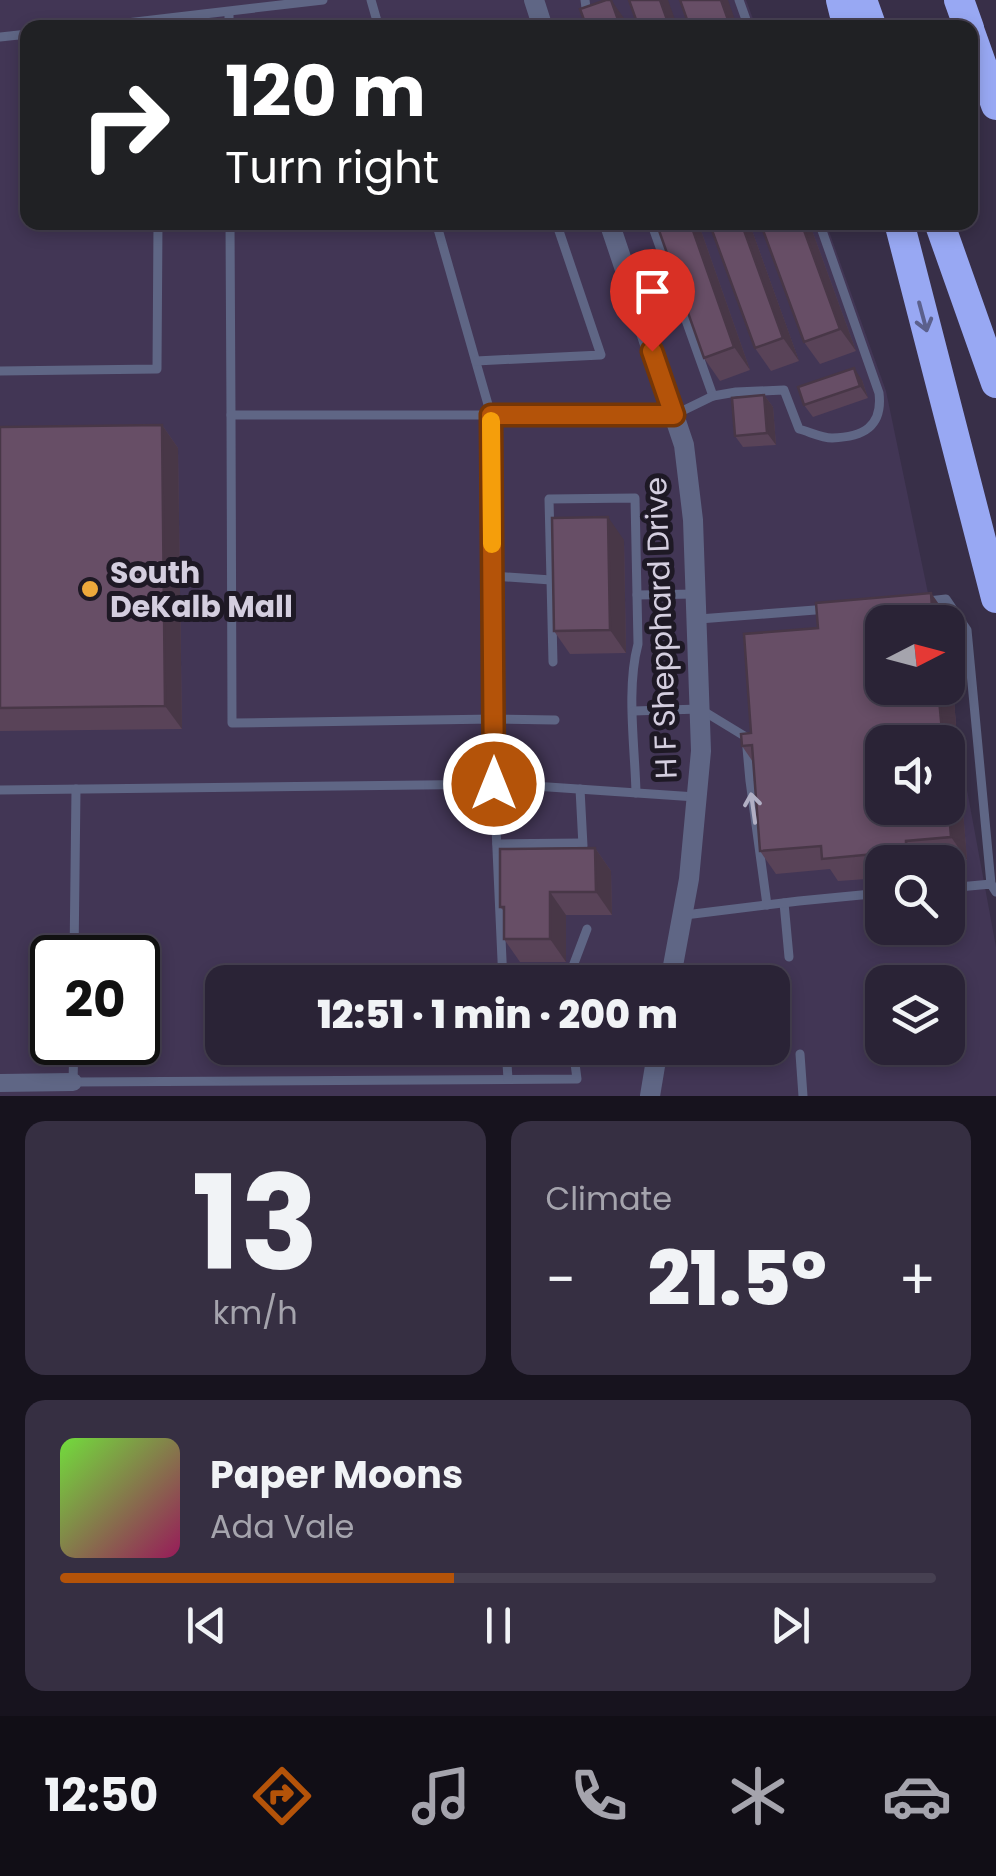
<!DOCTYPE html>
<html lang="en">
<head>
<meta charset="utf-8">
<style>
  :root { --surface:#2a2336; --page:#362f42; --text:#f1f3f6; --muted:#a5a4ad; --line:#464051; --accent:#b45309 }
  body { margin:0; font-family:Poppins,sans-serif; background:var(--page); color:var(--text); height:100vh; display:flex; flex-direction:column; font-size:38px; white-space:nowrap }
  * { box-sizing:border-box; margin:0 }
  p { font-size:32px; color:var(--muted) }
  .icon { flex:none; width:55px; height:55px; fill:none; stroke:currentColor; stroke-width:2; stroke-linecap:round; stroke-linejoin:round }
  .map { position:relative; height:1096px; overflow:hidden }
  .panel { display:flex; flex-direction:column; gap:25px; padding:25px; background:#17131e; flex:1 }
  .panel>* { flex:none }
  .hud { position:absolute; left:20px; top:20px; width:958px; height:210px; border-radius:20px; box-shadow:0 5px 15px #0003,0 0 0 2px var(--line); background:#202124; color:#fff; overflow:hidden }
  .needle { width:65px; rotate:84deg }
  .tools { position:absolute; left:865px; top:605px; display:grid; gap:20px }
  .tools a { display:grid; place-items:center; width:100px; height:100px; border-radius:20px; background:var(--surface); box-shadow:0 5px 15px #0003,0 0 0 2px var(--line); font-size:50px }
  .speed { position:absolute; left:30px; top:935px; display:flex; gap:20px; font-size:50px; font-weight:700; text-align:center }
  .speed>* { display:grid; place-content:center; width:130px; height:130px; border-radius:50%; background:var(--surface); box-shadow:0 5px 15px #0003,0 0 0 2px var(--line); line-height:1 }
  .speed .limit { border:5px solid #111; border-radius:15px; background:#fff; color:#111 }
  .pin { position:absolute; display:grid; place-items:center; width:85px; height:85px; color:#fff; margin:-102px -42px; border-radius:50% 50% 50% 0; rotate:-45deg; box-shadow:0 0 10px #0007 }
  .pin .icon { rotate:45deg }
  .me { position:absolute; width:110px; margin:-55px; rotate:0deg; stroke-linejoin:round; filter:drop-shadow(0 0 8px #0008) }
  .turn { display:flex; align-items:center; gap:35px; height:210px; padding:0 40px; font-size:45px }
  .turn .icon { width:130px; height:130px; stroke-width:2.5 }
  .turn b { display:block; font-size:70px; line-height:85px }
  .big { font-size:75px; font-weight:800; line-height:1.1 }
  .panel .card { flex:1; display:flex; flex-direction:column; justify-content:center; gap:15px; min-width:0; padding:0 35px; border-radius:20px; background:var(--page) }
  .panel .dial { align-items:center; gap:0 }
  .dial b { font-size:130px; line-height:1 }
  .song { display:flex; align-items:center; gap:30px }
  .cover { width:120px; height:120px; border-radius:15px; background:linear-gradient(135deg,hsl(100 70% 55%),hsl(330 70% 35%)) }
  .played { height:10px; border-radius:5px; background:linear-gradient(90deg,var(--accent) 45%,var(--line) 45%) }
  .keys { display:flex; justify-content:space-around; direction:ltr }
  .heat { display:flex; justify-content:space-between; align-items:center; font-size:55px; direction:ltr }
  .panel .tiles { flex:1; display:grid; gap:25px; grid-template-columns:1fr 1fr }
  .card:last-child { grid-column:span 2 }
  .trip { position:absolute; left:205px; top:965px; width:585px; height:100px; border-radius:20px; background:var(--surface); box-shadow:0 5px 15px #0003,0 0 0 2px var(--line); font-weight:800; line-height:100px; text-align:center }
  .menu { display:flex; height:160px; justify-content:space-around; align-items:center; background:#110e16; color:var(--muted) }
  .menu .icon { width:70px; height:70px }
  .menu .selected { color:var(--accent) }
  .menu b { font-size:45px; color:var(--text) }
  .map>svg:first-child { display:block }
  .built { fill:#423655; fill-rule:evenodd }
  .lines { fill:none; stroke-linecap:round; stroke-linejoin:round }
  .service { stroke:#5f6685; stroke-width:9 }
  .minor { stroke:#5f6685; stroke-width:18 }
  .tertiary { stroke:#5f6685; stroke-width:20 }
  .motorway { stroke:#98a8f3; stroke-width:30 }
  .wall { fill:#594358; fill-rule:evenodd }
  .shaded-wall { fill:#483747 }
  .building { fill:#674e66; stroke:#483747; stroke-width:2.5 }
  .oneway { stroke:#5b608c }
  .oneway2 { stroke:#b1afc4 }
  .route-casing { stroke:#753606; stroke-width:25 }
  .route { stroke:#b45309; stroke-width:18 }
  .slow { stroke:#f59e0b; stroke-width:18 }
  .poi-dot { fill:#eda83b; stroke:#1e1925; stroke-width:4 }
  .labels { text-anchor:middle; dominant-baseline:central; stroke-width:10; stroke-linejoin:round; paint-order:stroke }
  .poi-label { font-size:30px; font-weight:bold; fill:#d4cedf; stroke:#1e1925; text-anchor:start }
  .street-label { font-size:30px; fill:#d4cedf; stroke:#1e1925 }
</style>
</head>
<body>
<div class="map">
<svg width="996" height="1096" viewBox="0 0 996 1096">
  <rect width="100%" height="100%" fill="#382f48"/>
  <!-- built -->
  <path class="built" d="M0,0H746L756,27L28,28V222L826,223L886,391L934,622H882V688L948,687L996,947V1096H0ZM882,742H948V808H882ZM882,862H948V928H882ZM52,958H138V1042H52ZM222,982H772V1048H222ZM882,982H948V1048H882Z"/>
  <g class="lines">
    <!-- service -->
    <g class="service">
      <polyline points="371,0 379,28"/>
      <polyline points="585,0 587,16 585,28"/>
      <polyline points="739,0 749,28"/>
      <polyline points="229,12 229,28"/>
      <polyline points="84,28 323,0"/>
      <polyline points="0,37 28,34"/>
      <polyline points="230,222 231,415"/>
      <polyline points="436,222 491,415 494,719 555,720"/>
      <polyline points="651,222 713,396"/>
      <polyline points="476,361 601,355 556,222"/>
      <polyline points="0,371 157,369 158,222"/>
      <polyline points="493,576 551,580"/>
      <polyline points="637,595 696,594"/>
      <polyline points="928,601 946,599 967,630 991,884"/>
      <polyline points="699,619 828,609"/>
      <path d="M553,662L549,499L635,498L638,644C626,689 635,747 636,793"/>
      <polyline points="633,711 700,709 746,737 750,781 767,905"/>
      <polyline points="580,789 583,846"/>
      <polyline points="0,790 506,784 696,797"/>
      <polyline points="497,844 582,843"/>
      <polyline points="948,888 991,884 996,892"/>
      <polyline points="784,903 789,957"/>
      <polyline points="685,915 799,901 882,893"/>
      <polyline points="74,958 76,789"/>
      <path d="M503,982L494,784V719L232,723L231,415H674L713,396L736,392L784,390L799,429C810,432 822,438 832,438C863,437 883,427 879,393L819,222"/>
      <polyline points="567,982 587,929"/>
      <polyline points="74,1042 73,1082 577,1079 573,1048"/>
      <polyline points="506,1048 508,1079"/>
      <polyline points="800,1054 803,1096"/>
    </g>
    <!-- minor -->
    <polyline class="minor" points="0,1083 73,1082"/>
    <!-- tertiary -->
    <g class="tertiary">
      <polyline points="534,0 543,28"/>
      <polyline points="609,222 684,445 693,520 701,751 689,879 670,982"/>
      <polyline points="650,1096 658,1048"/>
    </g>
    <!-- motorway -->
    <g class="motorway">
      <polyline points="841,0 848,28"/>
      <polyline points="862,0 872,28"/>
      <polyline points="959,0 969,28"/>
      <polyline points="970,32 996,105"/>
      <polyline points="899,222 996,598"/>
      <polyline points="939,222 996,383"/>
    </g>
  </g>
  <!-- wall -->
  <g class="wall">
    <polygon points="656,222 698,222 750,370 720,381 704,358"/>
    <polygon points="709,222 749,222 799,361 771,371 755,348"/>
    <polygon points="809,222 856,351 820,364 804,342"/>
    <polygon points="862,380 868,398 813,417 804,405"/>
    <polygon points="764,395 773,407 776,445 743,447 735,436"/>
    <polygon points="162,425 178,448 182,729 0,731 0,427"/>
    <polygon points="624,540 626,653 570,654 554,631"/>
    <path d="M931,593L947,616V622H882V688H948V626L967,860L937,862H882V878L838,881L830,869L776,874L760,851L753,762L742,746L741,734L751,733L744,634L818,628L816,603ZM882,742H948V808H882Z"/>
    <polygon points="595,848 611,871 612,915 566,915 566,962 520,962 504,939 504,911 500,907"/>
  </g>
  <!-- shaded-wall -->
  <g class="shaded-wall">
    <polygon points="611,0 626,21 629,28 621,28"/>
    <polygon points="660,0 668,0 678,28 670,28"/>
    <polygon points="721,0 728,0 738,28 731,28"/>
    <polygon points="690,222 698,222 750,370 734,347"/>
    <polygon points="741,222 749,222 799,361 783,338"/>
    <polygon points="801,222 809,222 856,351 840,329"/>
    <polygon points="854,368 862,380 868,398 860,386"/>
    <polygon points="764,395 773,407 776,445 767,433"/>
    <polygon points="162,425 178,448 182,729 165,706"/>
    <polygon points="608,517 624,540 626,653 610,630"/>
    <polygon points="931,593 947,616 947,622 933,622"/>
    <polygon points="948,626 967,860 951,837 948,799 948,742 943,742 938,688 948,688"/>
    <polygon points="906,841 921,862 914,862 906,851"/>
    <polygon points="595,848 611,871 612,915 596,892"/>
    <polygon points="550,892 566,915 566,962 550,939"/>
  </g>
  <!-- building -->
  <g class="building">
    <polygon points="606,0 611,0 621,28 587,28 580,9"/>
    <polygon points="629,0 660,0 670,28 639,28"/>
    <polygon points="680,0 721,0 731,28 690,28"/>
    <polygon points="656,222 690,222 734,347 704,358"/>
    <polygon points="709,222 741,222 783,338 755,348"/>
    <polygon points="760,222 801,222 840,329 804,342"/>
    <polygon points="854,368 860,386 804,405 798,387"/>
    <polygon points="764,395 767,433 735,436 732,398"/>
    <polygon points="162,425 165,706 0,708 0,427"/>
    <polygon points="608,517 610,630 554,631 552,518"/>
    <polygon points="931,593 933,622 882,622 882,688 938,688 943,742 882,742 882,808 948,808 948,799 951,837 906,841 906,851 822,859 821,846 760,851 752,745 742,746 741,734 751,733 744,634 818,628 816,603"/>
    <polygon points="595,848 596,892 550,892 550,939 504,939 504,907 500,907 500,849"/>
  </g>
  <!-- one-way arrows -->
  <defs><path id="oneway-shaft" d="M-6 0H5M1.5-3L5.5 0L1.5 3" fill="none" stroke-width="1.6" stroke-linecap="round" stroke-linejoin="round" transform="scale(2.5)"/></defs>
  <use class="oneway" href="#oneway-shaft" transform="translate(923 317) rotate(75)"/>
  <use class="oneway2" href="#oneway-shaft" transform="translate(753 808) rotate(-98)"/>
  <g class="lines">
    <defs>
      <polyline id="route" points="494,784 491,415 674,415 652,351"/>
    </defs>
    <!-- route casing -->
    <use href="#route" class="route-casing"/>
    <!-- route -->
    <use href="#route" class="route"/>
    <!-- slow -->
    <polyline class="slow" points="491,421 492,544"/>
  </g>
  <!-- markers -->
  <circle class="poi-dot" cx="90" cy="589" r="10"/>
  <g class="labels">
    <!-- poi labels -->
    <g class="poi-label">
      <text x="110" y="572">South<tspan x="110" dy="34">DeKalb Mall</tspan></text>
    </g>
    <!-- street labels -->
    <g class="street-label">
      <text transform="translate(661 628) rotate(-92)">H F Shepphard Drive</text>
    </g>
  </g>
</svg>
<div class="tools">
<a><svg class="needle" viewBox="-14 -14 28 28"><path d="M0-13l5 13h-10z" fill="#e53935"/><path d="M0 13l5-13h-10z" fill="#a5a4ad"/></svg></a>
<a><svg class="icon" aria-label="sound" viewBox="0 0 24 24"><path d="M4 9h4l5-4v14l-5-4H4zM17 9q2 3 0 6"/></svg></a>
<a><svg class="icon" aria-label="search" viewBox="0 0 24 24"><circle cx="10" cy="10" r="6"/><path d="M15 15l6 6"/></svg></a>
<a><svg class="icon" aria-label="layers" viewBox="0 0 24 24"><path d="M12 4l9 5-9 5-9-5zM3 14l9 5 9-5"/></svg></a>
</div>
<div class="speed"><div class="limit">20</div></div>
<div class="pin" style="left:652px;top:351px;background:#d93025"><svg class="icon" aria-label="arrive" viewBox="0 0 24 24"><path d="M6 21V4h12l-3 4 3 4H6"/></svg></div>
<svg class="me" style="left:494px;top:784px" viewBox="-20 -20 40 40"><circle r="17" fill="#b45309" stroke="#fff" stroke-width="3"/><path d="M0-11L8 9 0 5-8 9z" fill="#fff"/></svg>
<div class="trip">12:51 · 1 min · 200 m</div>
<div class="hud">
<div class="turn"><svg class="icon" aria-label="right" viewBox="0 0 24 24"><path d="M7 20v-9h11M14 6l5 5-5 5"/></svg><div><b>120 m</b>Turn right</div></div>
</div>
</div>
<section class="panel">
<div class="tiles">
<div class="card dial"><b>13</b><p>km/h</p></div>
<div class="card"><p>Climate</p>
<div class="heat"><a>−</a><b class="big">21.5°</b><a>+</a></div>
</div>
<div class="card">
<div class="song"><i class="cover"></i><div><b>Paper Moons</b><p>Ada Vale</p></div></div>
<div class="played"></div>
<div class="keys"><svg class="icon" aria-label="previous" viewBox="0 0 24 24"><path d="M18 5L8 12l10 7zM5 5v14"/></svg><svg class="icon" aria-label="pause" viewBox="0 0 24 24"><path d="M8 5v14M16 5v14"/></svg><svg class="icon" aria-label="next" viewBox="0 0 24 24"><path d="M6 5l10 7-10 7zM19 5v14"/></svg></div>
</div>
</div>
</section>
<nav class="menu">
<b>12:50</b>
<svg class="icon selected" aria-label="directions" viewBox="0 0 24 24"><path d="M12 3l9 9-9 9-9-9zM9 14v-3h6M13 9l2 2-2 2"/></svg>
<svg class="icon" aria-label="music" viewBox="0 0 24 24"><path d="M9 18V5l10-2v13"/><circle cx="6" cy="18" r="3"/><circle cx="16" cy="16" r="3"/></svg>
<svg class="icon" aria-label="phone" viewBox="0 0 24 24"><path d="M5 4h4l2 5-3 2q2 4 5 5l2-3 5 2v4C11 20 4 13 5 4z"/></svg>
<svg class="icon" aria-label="climate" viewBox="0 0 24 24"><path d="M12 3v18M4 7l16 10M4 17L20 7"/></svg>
<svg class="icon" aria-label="car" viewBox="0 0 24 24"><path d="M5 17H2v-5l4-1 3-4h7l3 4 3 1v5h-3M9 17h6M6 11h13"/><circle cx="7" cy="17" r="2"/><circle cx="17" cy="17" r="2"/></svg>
</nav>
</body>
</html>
